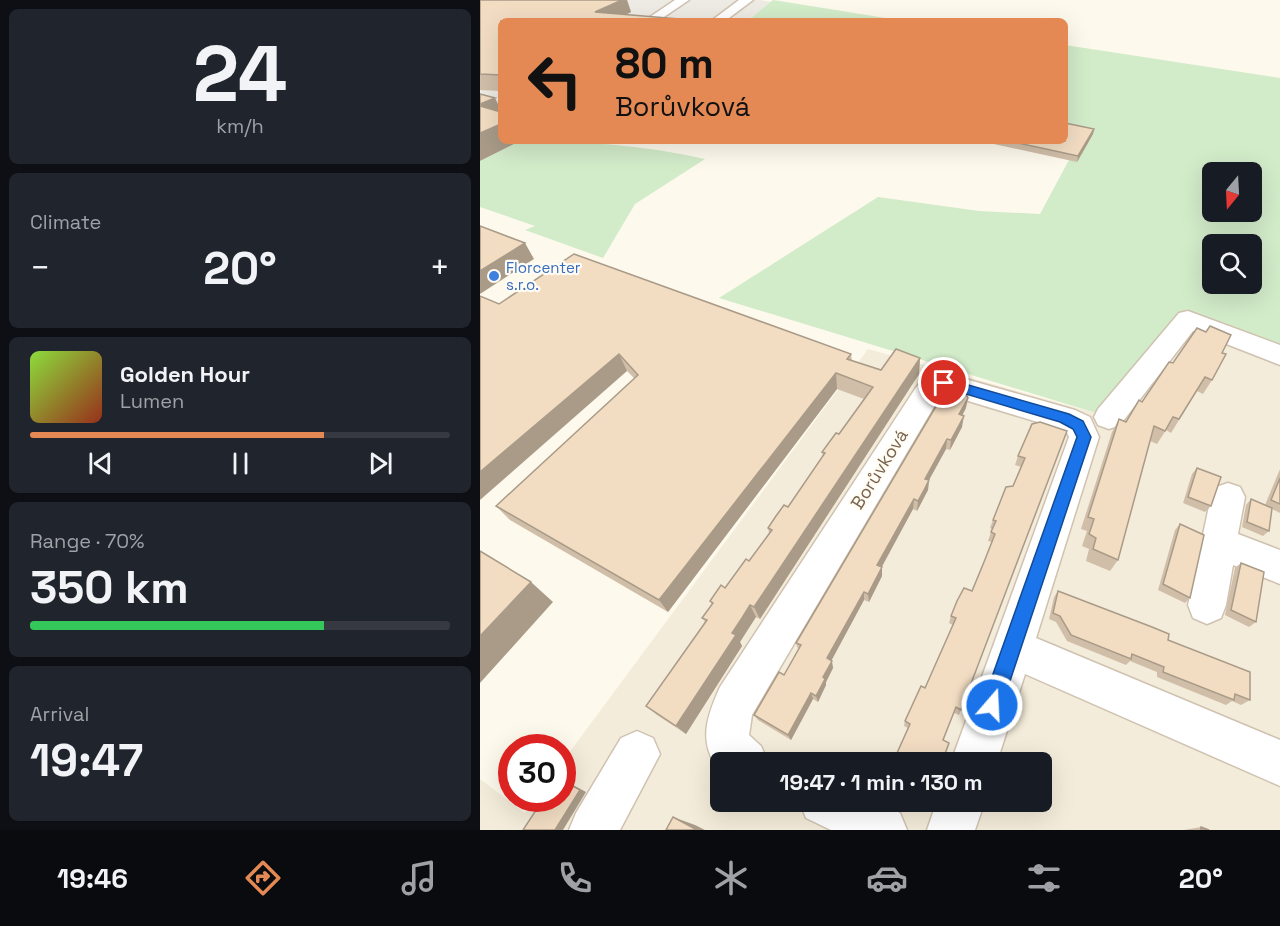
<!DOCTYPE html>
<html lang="en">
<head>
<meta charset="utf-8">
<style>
  :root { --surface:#171b24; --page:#20242c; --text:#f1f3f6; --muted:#9ea1a6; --line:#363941; --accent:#e48953 }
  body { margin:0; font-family:"Space Grotesk",sans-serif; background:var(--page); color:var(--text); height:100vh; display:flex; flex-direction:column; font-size:22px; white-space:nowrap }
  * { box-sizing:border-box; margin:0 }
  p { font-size:20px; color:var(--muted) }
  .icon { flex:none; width:33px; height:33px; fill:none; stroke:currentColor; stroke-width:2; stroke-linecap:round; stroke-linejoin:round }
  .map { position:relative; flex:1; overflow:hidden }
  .side { display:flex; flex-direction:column; gap:9px; padding:9px; background:#0d0f14; width:480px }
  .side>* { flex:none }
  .top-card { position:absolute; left:18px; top:18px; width:570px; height:126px; border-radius:9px; box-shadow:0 6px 24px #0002; background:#e48953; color:#111; overflow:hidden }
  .needle { width:39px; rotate:198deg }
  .controls { position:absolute; left:722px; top:162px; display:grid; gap:12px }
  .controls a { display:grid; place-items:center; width:60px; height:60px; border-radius:9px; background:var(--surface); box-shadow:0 6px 24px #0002; font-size:30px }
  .speed { position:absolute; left:18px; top:734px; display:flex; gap:12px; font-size:30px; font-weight:700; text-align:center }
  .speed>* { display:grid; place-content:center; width:78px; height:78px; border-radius:50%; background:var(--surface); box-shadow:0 6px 24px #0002; line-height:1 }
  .speed .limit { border:9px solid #d22; background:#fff; color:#111 }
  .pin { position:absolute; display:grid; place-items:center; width:51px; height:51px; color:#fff; margin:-26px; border:3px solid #fff; border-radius:50%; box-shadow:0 2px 6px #0007 }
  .me { position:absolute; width:66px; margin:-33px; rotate:19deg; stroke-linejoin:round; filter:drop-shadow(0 0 4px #0008) }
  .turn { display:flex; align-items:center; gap:21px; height:126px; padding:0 18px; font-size:27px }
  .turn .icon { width:78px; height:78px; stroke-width:2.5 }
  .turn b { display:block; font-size:42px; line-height:51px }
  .big { font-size:45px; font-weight:700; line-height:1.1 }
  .side .widget { flex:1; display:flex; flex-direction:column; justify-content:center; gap:9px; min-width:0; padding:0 21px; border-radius:9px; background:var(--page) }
  .side .dial { align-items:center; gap:0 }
  .dial b { font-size:78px; line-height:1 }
  .song { display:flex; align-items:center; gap:18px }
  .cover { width:72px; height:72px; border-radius:9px; background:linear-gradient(135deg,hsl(90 70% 55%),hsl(10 70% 35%)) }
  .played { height:6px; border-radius:3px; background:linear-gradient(90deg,var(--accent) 70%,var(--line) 70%) }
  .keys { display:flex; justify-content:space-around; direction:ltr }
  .heat { display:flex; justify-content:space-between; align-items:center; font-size:33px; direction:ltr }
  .charge { height:9px; border-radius:4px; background:linear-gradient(90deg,#34c759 70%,var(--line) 0) }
  .trip { position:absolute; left:230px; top:752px; width:342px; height:60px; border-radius:9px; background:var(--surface); box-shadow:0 6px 24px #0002; font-weight:700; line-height:60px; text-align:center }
  .tabs { display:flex; height:96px; justify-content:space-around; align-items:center; background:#090b0e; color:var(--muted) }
  .tabs .icon { width:42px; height:42px }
  .tabs .active { color:var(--accent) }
  .tabs b { font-size:27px; color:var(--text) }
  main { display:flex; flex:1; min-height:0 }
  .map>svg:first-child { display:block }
  .residential { fill:#f4ecda; fill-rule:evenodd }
  .industrial { fill:#eeebe4 }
  .green { fill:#d2ebc9; fill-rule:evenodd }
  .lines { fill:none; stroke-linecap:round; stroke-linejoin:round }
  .minor-casing { stroke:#d0c2b0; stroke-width:3 }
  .minor { fill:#fff; fill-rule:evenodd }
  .wall { fill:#d0bea8 }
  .shaded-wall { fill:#a99b88 }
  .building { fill:#f2ddc3; stroke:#a99b88; stroke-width:1.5 }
  .route { fill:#1a73e8; stroke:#114b97; stroke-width:1.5 }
  .shop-dot { fill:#3f7fe0; stroke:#fffcf3; stroke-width:2 }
  .labels { text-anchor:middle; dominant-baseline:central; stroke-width:4.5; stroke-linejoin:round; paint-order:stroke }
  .far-shop-label { font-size:15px; fill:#366cbe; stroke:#fffcf3; text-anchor:start }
  .street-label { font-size:18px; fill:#79634e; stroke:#fffcf3 }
</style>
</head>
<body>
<main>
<section class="side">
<div class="widget dial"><b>24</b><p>km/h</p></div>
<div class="widget"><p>Climate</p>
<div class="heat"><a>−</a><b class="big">20°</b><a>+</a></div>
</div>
<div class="widget">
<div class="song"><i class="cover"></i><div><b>Golden Hour</b><p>Lumen</p></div></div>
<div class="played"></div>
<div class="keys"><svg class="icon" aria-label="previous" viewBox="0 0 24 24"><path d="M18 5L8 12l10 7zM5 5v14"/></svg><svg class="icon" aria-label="pause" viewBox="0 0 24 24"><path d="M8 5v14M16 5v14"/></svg><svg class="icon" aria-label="next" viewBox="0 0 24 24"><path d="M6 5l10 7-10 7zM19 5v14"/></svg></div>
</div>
<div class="widget"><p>Range · 70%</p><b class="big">350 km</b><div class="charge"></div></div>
<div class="widget"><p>Arrival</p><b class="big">19:47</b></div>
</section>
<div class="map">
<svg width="800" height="830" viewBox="0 0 800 830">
  <rect width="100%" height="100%" fill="#fdf9ec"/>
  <!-- residential -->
  <path class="residential" d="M708,319L800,355V830H0V779L45,813L56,798H82L83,761L388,349L629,417ZM240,762H561V801H240Z"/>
  <!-- industrial -->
  <polygon class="industrial" points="0,0 281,0 291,2 266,21 21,21 21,141 0,161"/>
  <!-- green -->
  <g class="green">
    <polygon points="293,0 312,3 424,21 267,21"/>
    <path d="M585,45L800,78V355L708,319L629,417L239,298L398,197L499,211L560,214L604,132L585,128ZM732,172H771V212H732ZM732,244H771V284H732Z"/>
    <path d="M40,141C103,141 164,145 225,159L155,204L123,258L45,230L55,226L0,207V161Z"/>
  </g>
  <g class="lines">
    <defs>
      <g id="minor">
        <polygon points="195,0 209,0 178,21 164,21"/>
        <polygon points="259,0 273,0 245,21 231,21"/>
        <polygon points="708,311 800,345 800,365 713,331 640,425 629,429 618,425 614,417 618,409 699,313"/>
        <path d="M464,373L595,410L610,417L619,437L556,638L800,740V786L545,674L517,762H471L589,437L587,433L574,427L465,394L455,405L272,715L269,735L281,746L288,762H240V771C217,743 227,716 240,687L435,389L442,380Z"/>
        <polygon points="748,483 760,487 765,497 758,534 800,550 800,584 753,565 746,605 741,618 727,624 713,618 708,605 731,497 736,487"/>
        <polygon points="157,731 173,738 180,754 140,830 89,830 96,813 141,738"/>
        <polygon points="319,801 395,801 420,813 427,830 351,830 326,818"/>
        <polygon points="457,801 505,801 495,830 447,830"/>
      </g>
    </defs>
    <!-- minor casing -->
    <use href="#minor" class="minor-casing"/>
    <!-- minor -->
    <use href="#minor" class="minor"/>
  </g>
  <!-- wall -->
  <g class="wall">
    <polygon points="0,0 147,0 151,12 146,15 21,21 21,91 0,90"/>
    <polygon points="614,129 613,134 597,162 500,141 585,141"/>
    <polygon points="19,304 371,354 372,361 401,370 440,358 439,374 280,619 276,617 267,630 260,642 262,646 206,734 177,715 166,706 225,622 222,618 232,605 230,601 245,588 269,561 289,533 288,528 308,507 343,457 342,452 359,434 384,399 357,389 188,612 30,520 16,506 155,379 147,371"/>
    <polygon points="693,363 732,380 723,394 717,391 691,433 686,430 677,444 670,441 638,560 630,571 606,561 609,549 602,546 607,531 601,529 632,432 639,419 646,422"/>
    <polygon points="486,408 482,416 482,427 470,450 466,449 449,480 448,490 437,511 433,509 401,567 402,576 389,602 384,600 351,661 353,668 346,682 346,685 338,702 333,699 311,740 278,720 274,715 304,675 318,649 316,643"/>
    <polygon points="560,422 481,710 479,715 474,713 428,728 424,726 425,721 445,688 473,625 469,623 471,616 492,591 512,542 508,541 512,529 510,528 513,520 533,486 541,467 535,465 538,456"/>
    <polygon points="717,468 731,506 725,512 703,503 712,474"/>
    <polygon points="800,469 800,513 792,509 789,531 783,536 762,527 766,505 771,499 785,505"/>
    <polygon points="700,524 710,598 705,603 678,590 695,530"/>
    <polygon points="761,563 776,622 769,627 745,615 755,568"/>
    <polygon points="578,591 688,640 770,700 761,705 752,701 746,705 677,677 677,672 650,661 646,665 587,641 576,622 569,619 574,597"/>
    <polygon points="721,827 729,830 704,830"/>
  </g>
  <!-- shaded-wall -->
  <g class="shaded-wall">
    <polygon points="142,0 147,0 151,12 132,21 115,12"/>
    <polygon points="15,98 21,110 21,120 0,112 0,104"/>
    <polygon points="21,124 21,141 40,141 0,161 0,133"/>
    <polygon points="614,129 613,134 597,162 598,156"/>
    <polygon points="45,243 54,259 0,294 0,271"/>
    <polygon points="139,354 147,371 0,500 0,472"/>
    <polygon points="440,358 439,374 280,619 274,607"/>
    <polygon points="356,373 357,389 188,612 179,600"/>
    <polygon points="488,398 486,408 477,425 479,414"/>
    <polygon points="484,416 482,427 470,450 471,440"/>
    <polygon points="467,439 466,449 449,480 448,490 437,511 438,501 445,479"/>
    <polygon points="434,499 433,509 398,574 397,565"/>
    <polygon points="402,567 402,576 389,602 388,594"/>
    <polygon points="51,582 73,602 0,683 0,636"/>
    <polygon points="384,592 384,600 349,665 347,658"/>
    <polygon points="270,605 276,617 260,642 262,646 206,734 196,726 252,633"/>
    <polygon points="352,661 353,668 346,682 346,685 338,702 336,696 343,677"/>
    <polygon points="331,693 333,699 311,740 308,735"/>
    <polygon points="82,779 106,792 83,830 75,830"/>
    <polygon points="193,817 215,825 225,830 217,830"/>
  </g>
  <!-- building -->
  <g class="building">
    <polygon points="0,0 142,0 115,12 224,21 21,21 21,75 0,74"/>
    <polygon points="0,94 15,98 0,104"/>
    <polygon points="0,106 21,112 21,124 0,133"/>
    <polygon points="585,123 614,129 598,156 529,141 585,141"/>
    <polygon points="0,226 45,243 0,271"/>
    <polygon points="94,254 371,354 367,359 401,370 416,349 440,358 274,607 270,605 262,618 252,633 256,635 196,726 166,706 227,620 222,618 233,603 230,601 241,585 245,588 266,559 269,561 292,530 288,528 296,516 304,505 308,507 345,453 342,452 356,433 359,434 393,387 356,373 179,600 16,506 158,375 139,354 0,472 0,296 19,304"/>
    <polygon points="730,326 751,335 742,353 746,354 732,380 725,377 699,419 693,417 685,431 674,426 638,560 613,549 616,538 609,534 614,519 608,517 639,419 646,422 659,400 662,402 689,362 693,363 717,328 726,332"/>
    <polygon points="468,386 484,391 488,398 479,414 484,416 471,440 467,439 445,479 449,480 444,490 438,501 434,499 397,565 402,567 388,594 384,592 347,658 352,661 343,677 345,679 336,696 331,693 308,735 274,715 299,672 304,675 321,645 316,643"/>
    <polygon points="560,422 587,431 481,710 476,707 463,740 469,743 462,762 413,762 430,724 425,721 441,686 445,688 476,618 471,616 477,601 484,588 492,591 504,562 515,534 511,532 516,521 513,520 526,487 533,486 545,458 538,456 552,424"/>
    <polygon points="717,468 741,477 731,506 708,497"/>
    <polygon points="800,478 800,504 791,500"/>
    <polygon points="771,499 792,508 789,531 767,522"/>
    <polygon points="700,524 724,535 710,598 683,584"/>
    <polygon points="0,551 51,582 0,636"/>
    <polygon points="761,563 784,572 776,622 751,610"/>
    <polygon points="578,591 672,627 689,634 688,640 770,672 770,700 755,694 754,700 683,672 684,667 652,654 651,659 591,635 580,616 573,613"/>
    <polygon points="82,780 100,790 75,830 43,830 64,798 82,798"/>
    <polygon points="193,817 217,830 186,830"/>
    <polygon points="721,827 729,830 721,830"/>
  </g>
  <!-- route -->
  <polygon class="route" points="464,378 589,414 603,421 611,437 522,705 519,712 512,715 505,712 502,705 597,437 593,429 580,422 459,386 459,380"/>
  <!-- markers -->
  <circle class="shop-dot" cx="14" cy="276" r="6"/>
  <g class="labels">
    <!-- far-shop labels -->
    <g class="far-shop-label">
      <text x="26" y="267">Florcenter<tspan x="26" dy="17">s.r.o.</tspan></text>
    </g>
    <!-- street labels -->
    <g class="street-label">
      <text transform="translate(399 469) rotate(-58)">Borůvková</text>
    </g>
  </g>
</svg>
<div class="controls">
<a><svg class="needle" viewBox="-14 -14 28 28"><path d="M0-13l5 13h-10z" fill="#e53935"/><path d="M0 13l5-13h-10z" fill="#9ea1a6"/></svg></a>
<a><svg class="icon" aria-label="search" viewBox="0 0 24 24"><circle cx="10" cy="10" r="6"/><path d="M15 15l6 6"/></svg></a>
</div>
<div class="speed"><div class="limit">30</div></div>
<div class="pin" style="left:464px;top:383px;background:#d93025"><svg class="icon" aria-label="arrive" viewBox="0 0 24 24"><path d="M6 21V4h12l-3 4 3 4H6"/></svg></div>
<svg class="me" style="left:512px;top:705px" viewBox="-20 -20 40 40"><circle r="17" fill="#1a73e8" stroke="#fff" stroke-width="3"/><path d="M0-11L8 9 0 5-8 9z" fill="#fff"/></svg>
<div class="trip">19:47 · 1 min · 130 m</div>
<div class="top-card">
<div class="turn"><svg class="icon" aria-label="left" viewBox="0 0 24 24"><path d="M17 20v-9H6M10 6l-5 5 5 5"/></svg><div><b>80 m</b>Borůvková</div></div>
</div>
</div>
</main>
<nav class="tabs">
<b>19:46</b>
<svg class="icon active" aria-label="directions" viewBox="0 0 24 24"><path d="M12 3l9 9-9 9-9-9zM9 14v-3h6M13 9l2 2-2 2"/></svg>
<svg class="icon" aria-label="music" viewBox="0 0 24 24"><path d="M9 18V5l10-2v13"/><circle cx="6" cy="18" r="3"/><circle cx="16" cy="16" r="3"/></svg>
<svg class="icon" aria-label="phone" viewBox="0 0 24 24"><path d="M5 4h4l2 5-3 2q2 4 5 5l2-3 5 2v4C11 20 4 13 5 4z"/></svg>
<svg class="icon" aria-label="climate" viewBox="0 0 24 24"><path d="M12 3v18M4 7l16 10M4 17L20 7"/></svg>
<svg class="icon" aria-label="car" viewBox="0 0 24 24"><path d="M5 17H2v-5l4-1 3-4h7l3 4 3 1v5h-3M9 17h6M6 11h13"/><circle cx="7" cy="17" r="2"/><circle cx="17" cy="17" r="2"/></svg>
<svg class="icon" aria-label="filters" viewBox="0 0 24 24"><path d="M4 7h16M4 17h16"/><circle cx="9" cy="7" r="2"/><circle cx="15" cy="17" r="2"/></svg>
<b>20°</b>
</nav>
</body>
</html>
